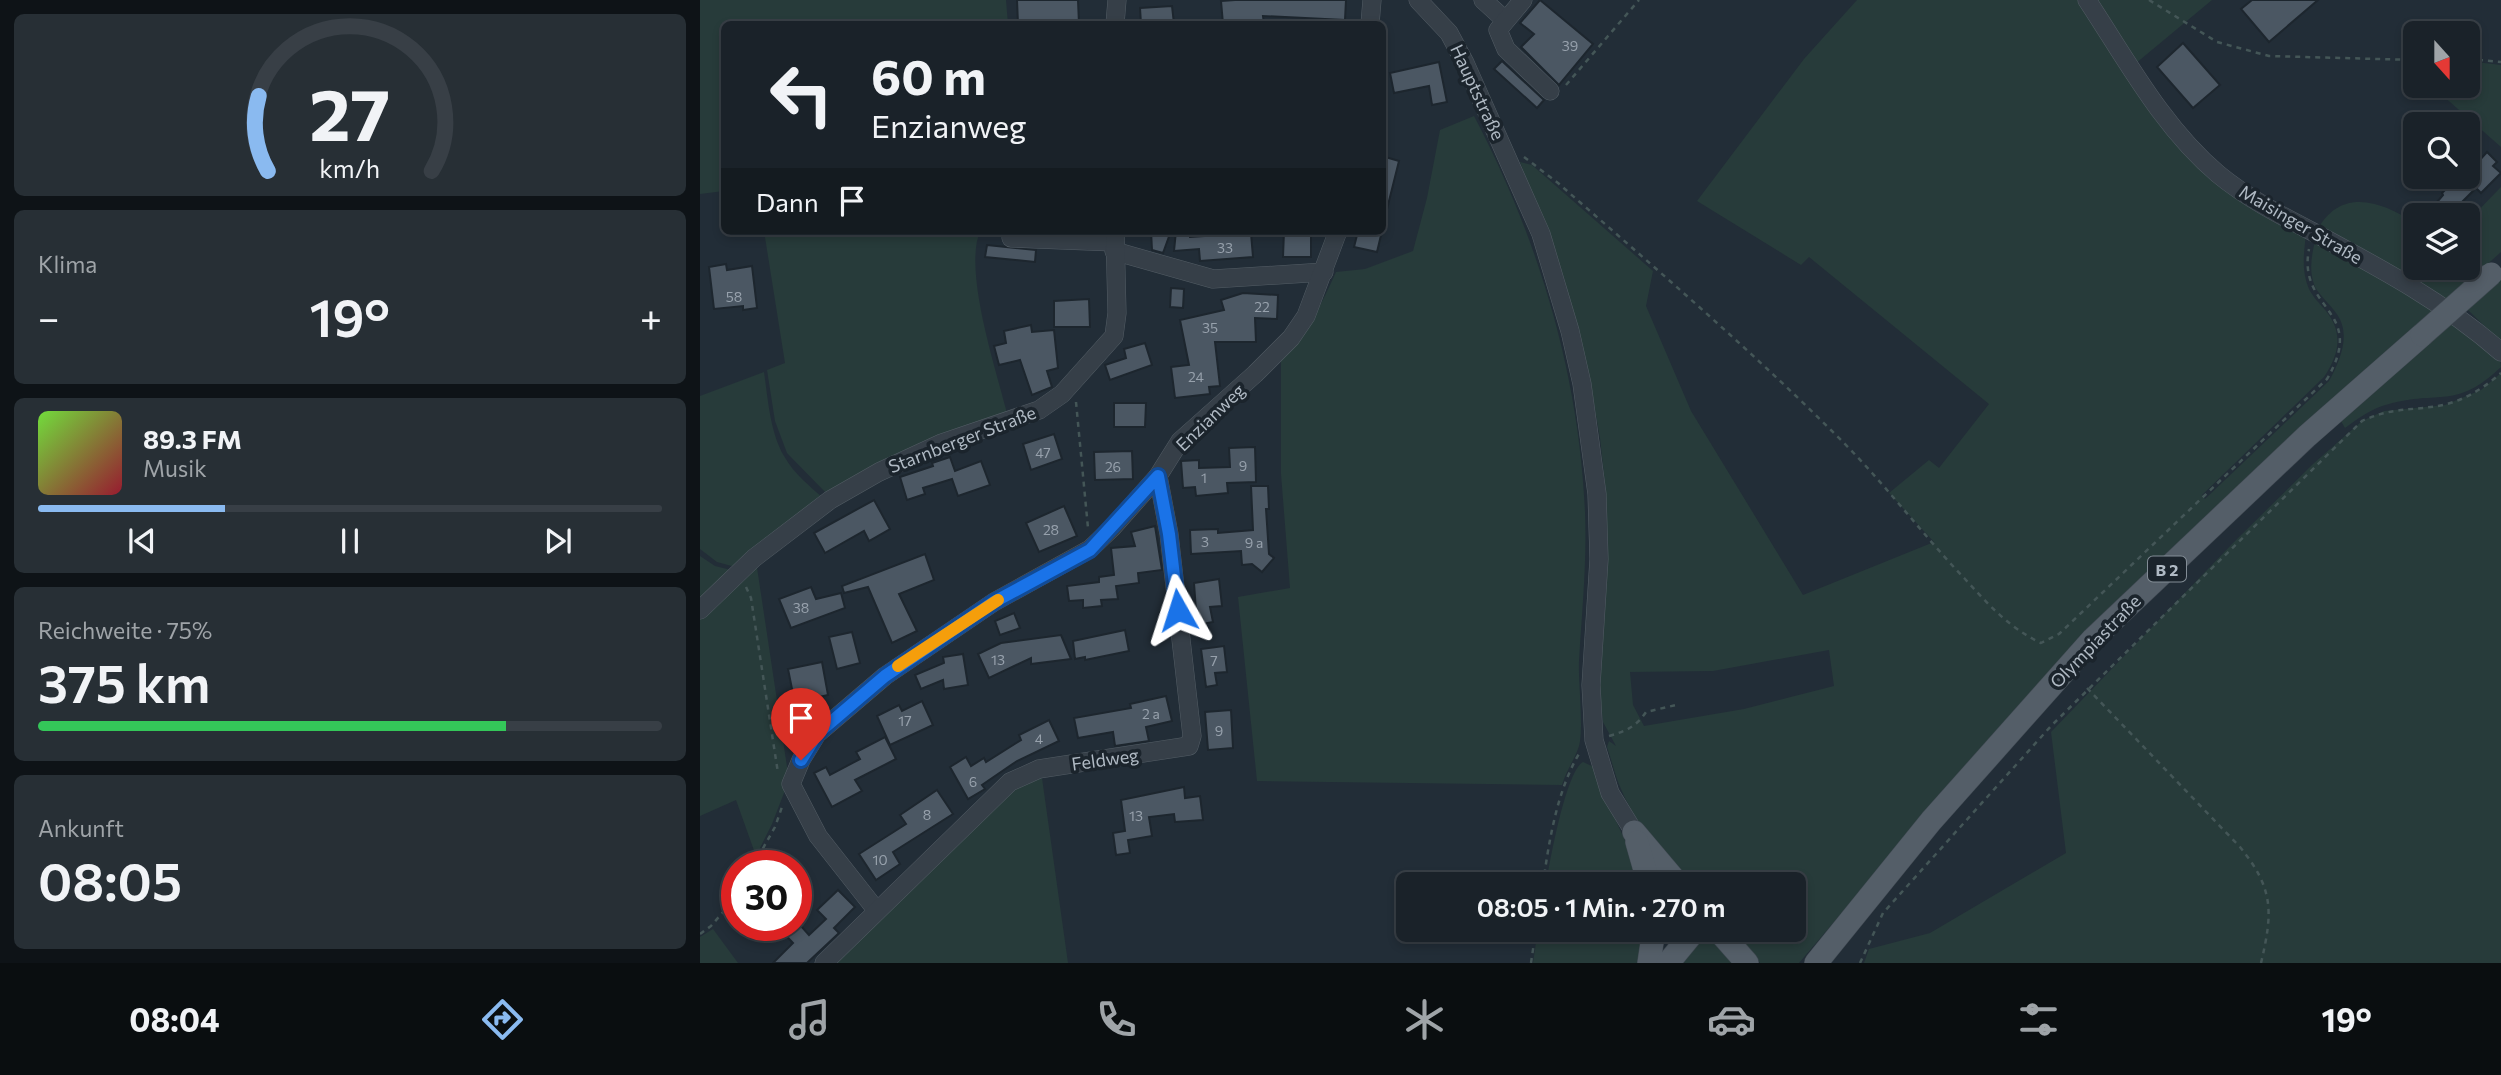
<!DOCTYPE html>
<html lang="de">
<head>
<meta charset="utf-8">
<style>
  :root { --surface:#1a2229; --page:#272f35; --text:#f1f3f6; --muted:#9fa4a8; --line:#383f46; --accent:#8abaf0 }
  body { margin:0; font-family:Commissioner,sans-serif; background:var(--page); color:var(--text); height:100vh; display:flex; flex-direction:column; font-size:26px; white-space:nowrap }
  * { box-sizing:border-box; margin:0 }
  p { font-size:23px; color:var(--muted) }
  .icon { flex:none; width:38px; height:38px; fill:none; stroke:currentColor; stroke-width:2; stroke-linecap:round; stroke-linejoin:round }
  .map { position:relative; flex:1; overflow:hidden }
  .drawer { display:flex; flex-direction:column; gap:14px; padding:14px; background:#0e1317; width:700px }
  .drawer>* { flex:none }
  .top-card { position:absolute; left:21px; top:21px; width:665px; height:214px; border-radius:10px; box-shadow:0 4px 10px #0003,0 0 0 2px var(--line); background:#1a2229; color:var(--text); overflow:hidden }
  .needle { width:46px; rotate:159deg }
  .buttons { position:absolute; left:1703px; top:21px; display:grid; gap:14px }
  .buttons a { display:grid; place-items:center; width:77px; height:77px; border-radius:10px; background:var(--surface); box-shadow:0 4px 10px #0003,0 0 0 2px var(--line); font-size:35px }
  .speed { position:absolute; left:21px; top:850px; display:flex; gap:14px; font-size:35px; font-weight:700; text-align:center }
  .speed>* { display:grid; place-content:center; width:91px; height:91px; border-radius:50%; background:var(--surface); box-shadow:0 4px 10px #0003,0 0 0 2px var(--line); line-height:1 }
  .speed .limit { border:10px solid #d22; background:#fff; color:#111 }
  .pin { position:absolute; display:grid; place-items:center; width:60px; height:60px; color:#fff; margin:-72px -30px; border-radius:50% 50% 50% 0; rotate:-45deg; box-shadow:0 0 7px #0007 }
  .pin .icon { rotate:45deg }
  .me { position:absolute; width:77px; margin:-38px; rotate:354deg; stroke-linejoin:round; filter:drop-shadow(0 0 5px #0008) }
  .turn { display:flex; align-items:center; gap:24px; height:147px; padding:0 35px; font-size:32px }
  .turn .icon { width:91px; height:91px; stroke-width:2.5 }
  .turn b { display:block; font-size:49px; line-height:60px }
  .then { display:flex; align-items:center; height:66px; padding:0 35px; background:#0003; gap:14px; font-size:26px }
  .big { font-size:52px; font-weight:600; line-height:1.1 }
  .drawer .widget { flex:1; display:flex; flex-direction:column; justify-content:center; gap:10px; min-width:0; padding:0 24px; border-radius:10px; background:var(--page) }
  .drawer .dial { align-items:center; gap:0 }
  .dial svg { height:182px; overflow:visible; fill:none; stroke:var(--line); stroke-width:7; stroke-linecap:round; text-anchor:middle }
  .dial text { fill:var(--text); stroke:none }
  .song { display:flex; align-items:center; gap:21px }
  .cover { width:84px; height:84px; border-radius:10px; background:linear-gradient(135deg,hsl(100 70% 55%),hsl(350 70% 35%)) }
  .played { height:7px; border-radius:4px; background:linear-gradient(90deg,var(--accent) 30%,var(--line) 30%) }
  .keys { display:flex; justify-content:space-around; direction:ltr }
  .heat { display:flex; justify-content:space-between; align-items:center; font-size:38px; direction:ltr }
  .charge { height:10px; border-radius:5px; background:linear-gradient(90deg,#34c759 75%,var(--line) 0) }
  .trip { position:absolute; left:696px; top:872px; width:410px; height:70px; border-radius:10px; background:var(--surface); box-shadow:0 4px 10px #0003,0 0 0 2px var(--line); font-weight:600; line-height:70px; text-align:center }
  .dock { display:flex; height:112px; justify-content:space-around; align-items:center; background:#0a0e10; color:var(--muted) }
  .dock .icon { width:49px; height:49px }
  .dock .active { color:var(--accent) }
  .dock b { font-size:32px; color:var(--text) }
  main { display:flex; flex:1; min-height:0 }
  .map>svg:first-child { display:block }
  .green { fill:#273b3a; fill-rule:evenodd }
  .building { fill:#4b5763; stroke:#1d262e; stroke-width:2 }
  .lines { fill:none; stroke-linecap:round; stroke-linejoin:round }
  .minor-casing { stroke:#535d65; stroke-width:19 }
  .major-casing { stroke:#3f4851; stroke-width:24 }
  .path { stroke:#445657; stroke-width:2.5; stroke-dasharray:5 5; stroke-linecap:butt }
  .minor { stroke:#363f48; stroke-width:18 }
  .major { stroke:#545e68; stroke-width:23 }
  .major-bridge-casing { stroke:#3f4851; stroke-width:24; stroke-linecap:butt }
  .major-bridge { stroke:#545e68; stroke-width:23 }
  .route-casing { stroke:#114b97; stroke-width:18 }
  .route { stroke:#1a73e8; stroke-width:12 }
  .slow { stroke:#f59e0b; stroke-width:12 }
  .labels { text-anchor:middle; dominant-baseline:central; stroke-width:7; stroke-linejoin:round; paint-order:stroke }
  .number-label { font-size:14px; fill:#97a1ac }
  .shield { fill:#1b242c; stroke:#838d96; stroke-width:2 }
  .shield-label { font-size:16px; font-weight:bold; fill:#b0bac4 }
  .street-label { font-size:18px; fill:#b0bac4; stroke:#1b242c }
</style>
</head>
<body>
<main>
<section class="drawer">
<div class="widget dial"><svg viewBox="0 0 100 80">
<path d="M14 69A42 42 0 1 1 86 69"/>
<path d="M14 69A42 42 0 0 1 10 36" stroke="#8abaf0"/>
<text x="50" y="56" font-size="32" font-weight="700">27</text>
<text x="50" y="72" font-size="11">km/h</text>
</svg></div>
<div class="widget"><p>Klima</p>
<div class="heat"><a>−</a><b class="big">19°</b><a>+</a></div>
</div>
<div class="widget">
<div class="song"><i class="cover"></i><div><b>89.3 FM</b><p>Musik</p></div></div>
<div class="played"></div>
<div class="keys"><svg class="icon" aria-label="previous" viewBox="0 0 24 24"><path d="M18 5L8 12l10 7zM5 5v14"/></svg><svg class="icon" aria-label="pause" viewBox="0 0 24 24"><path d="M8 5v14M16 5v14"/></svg><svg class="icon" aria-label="next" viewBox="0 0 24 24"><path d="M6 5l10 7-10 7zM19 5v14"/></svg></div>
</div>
<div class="widget"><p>Reichweite · 75%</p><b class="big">375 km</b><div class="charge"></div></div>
<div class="widget"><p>Ankunft</p><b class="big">08:05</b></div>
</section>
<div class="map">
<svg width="1801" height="963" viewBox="0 0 1801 963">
  <rect width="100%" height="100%" fill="#222d37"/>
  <!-- green -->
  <g class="green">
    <polygon points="0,0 306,0 308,24 24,24 24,191 0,194"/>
    <path d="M1157,0H1512L1435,64L1477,137L1606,234C1604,252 1601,271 1609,289C1613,297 1620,304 1626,311C1644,334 1639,354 1624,377L1502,495L1505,499L1629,381C1640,361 1652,334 1636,313C1630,304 1620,296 1615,287C1608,270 1612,254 1616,237L1740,309L1216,826L1099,963H1060L1029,929H1094V884H989C964,855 936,825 921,789C915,776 912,761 907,747L909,741L916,746L903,722L900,694L906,558V493L900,438L890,381L864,278L820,162L832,165L953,271L946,306L991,411L1103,595L1234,542L1189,493L1229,460L1239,468L1289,404L1109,257L1101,265L997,201L1104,59ZM1129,650L1134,686L1044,709L944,726L933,705L930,672L1013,671Z"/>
    <polygon points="1776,62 1801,65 1801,147 1741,94 1750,86 1768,86 1768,69"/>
    <path d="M774,116C838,238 879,373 885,512C887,562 882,611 879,661C878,682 884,728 879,746C875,759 866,771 862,785L557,781L538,597L590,588L581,474V361C607,335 621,305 636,272L665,269L713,251L727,198L740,130Z"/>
    <path d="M1801,187V252L1747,300L1619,227C1643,187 1683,202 1715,223V268H1768V221Z"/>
    <path d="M64,231H280C263,272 297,372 308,417L130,497L87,453L75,421L67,370L85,363Z"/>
    <polygon points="1801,278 1801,342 1767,309"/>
    <path d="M1750,323L1800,360L1801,367C1756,410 1739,390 1689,404C1672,408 1659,418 1645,428L1638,416Z"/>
    <path d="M64,372C68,399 70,432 84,456C94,474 111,487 125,500L39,568L17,562L0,549V396Z"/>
    <polygon points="1801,373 1801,963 1164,963 1169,949 1230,933 1366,853 1351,732 1533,543 1613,464 1662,421 1684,411 1745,405 1781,390"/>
    <polygon points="0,556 15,566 35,571 0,606"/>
    <polygon points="56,561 89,780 72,824 56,856 36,800 0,816 0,615"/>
    <path d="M883,762L894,767L905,797L945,884H846C850,861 866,771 883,762Z"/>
    <polygon points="341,771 368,963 128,963 312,784"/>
    <polygon points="13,929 38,963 0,963 0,937"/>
    <polygon points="838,929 948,929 941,963 833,963"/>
    <polygon points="1007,934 1035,963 979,963 998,937"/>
  </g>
  <!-- building -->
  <g class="building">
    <polygon points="317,0 378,0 379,24 318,24"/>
    <polygon points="535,0 646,0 645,20 563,16 564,24 523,24 521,1"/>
    <polygon points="840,0 893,44 859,85 821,47 834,34 820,23"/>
    <polygon points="1552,0 1618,0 1569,42 1541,9"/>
    <polygon points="472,6 474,24 441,24 440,8"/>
    <polygon points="1483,43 1520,85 1493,108 1457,67"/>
    <polygon points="802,61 844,100 837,108 794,69"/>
    <polygon points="739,62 747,102 732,105 729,86 694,93 690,73"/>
    <polygon points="1787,152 1797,162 1793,166 1801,173 1781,193 1776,188 1749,215 1726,215 1743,195 1742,193 1758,177 1768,177 1768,173"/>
    <polygon points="682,156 699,161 687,209 682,208"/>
    <polygon points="451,231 471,231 463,253 452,250"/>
    <polygon points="476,231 489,231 490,237 551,233 553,257 500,261 499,249 474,251"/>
    <polygon points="584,231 611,231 611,257 583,257"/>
    <polygon points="658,231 682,231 677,252 654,247"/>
    <polygon points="287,245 336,250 335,262 285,257"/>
    <polygon points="26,264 27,270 52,266 57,308 43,310 43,306 14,309 9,267"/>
    <polygon points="471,288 484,289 483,308 470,307"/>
    <polygon points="543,293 578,295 577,319 555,318 556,342 515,342 520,386 509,387 510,394 475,398 471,367 489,365 480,320 524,310 521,300"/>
    <polygon points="389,299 390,327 354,327 354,301"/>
    <polygon points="331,325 332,332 354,330 358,368 347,371 352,387 332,395 320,360 299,365 294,346 306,343 304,331"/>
    <polygon points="445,343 452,365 410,380 405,365 426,358 424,349"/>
    <polygon points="414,403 446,403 445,427 414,427"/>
    <polygon points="354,434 362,459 331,470 323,444"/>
    <polygon points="555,447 556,482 527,483 528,493 496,496 495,487 483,488 481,461 499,460 499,468 530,467 529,448"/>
    <polygon points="432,451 433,479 395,480 394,452"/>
    <polygon points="250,457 255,471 281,461 290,485 258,496 252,479 223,488 225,494 207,500 200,477 233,466 232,463"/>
    <polygon points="551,486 568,486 569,509 566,509 569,554 574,558 562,572 552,564 542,565 541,551 491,554 490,530 518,529 518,533 553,530"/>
    <polygon points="174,500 190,529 169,541 164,531 125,553 114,533"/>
    <polygon points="364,506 377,536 339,552 326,523"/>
    <polygon points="455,526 462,570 438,573 439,583 416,586 418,599 401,600 402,606 383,608 383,600 369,601 367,586 399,582 399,577 414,575 411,548 435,546 431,532"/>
    <polygon points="225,554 234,580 199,594 217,631 192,643 168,587 144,593 142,586"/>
    <polygon points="519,579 522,606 510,607 513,622 497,625 494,583"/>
    <polygon points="111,587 116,599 141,593 145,608 91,628 79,599"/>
    <polygon points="314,613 320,628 300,635 295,621"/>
    <polygon points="425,630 429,651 385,660 385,657 375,659 373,641"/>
    <polygon points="152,632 160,663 137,669 129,637"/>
    <polygon points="361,635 371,659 331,664 331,658 289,678 278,654 301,643"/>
    <polygon points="524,646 527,672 515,673 517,685 506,687 501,649"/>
    <polygon points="263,654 268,685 244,689 243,680 221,689 215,675 244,663 243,657"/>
    <polygon points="122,662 128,695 110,699 112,711 97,714 88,669"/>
    <polygon points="466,696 472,721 446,727 449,741 415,746 413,732 378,738 374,718 431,708 430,704"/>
    <polygon points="222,701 233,725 190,745 177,716 199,705 202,711"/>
    <polygon points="531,710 533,748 508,750 505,712"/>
    <polygon points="349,720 359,741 317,761 282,785 285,789 268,799 250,767 266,757 271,766 284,758 286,762 321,740 319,735"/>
    <polygon points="185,737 196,759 155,780 162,791 132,807 114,773 126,767 130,775 160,759 156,752"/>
    <polygon points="484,787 485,798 500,796 503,820 475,822 474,814 449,817 452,836 428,840 430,853 416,855 413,833 425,831 421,800"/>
    <polygon points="237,790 253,814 193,852 200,864 176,880 159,854 206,824 200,815"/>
    <polygon points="138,890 155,907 134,928 139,933 107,963 73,963 93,943 77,926 101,926 109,935 126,919 117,910"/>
  </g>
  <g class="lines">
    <defs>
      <g id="minor">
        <polyline points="718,0 749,33 765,63 841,234 870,331 882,384 897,494 899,559 891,685 894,740 910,793 934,832"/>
        <polyline points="783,0 805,20"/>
        <polyline points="823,0 798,30 806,49 850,91"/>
        <path d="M1387,0C1426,59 1463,128 1518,174C1547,198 1580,215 1613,232C1680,268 1744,302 1801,352"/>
        <polyline points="415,24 417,0"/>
        <polyline points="670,24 672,0"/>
        <polyline points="311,238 414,242"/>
        <polyline points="414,251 513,279 624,272"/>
        <polyline points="0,610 54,558 130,500 179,472 242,443 339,410 362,394 414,336 417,313 415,231"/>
        <polyline points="177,911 118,836 91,784 101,760 117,734 185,676 294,602 390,549 412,528 458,476 480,441 555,374 591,338 606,316 638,231"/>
        <polyline points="124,963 310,782 339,769 489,746 492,736 469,534 458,476"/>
      </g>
      <g id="major">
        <polyline points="934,832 978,884"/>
        <polyline points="937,842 949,884"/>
        <polyline points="1017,929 1047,963"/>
        <polyline points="949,963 954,929"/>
        <polyline points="968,963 996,929"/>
        <polyline points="1116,963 1231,821 1393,639 1607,436 1722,335"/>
      </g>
    </defs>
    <!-- minor casing -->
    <use href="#minor" class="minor-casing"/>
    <!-- major casing -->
    <use href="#major" class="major-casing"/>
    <!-- path -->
    <g class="path">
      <polyline points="1449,0 1517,42 1569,56 1715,60"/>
      <polyline points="1768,59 1801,62"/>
      <polyline points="866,85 939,0"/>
      <path d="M824,157L858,183C954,267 1051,350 1141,440C1185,484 1222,534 1265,579C1288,604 1309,628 1341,643L1359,634L1627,379C1668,309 1597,311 1609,249"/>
      <polyline points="376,402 388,528"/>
      <polyline points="46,587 51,598 78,773"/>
      <path d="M1387,688L1540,847C1574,889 1573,912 1561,963"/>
      <path d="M909,736C926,731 936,727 946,712L976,705"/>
      <polyline points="53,866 75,827 83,804"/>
      <path d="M843,884C849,841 857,790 880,752"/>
      <polyline points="0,934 11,926 37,896"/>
      <polyline points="831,963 836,929"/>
      <path d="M1160,963L1183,913L1351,726L1662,421C1692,407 1712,411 1743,405C1765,400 1784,388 1801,373"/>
    </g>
    <!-- minor -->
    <use href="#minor" class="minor"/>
    <!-- major -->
    <use href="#major" class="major"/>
    <defs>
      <polyline id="major-bridge" points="1722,335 1791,274"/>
    </defs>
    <!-- major-bridge casing -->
    <use href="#major-bridge" class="major-bridge-casing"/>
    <!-- major-bridge -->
    <use href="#major-bridge" class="major-bridge"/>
  </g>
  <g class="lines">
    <defs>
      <polyline id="route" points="101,760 117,734 185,676 294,602 390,550 458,476 469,534 478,610"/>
    </defs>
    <!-- route casing -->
    <use href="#route" class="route-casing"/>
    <!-- route -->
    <use href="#route" class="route"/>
    <!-- slow -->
    <polyline class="slow" points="198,666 298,600"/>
  </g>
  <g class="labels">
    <!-- number labels -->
    <g class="number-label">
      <text x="870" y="45">39</text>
      <text x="525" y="247">33</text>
      <text x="34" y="296">58</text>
      <text x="562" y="306">22</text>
      <text x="510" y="327">35</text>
      <text x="496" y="376">24</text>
      <text x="343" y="452">47</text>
      <text x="543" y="465">9</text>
      <text x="413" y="466">26</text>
      <text x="504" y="477">1</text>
      <text x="351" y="529">28</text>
      <text x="505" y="541">3</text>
      <text x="554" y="542">9 a</text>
      <text x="101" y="607">38</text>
      <text x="298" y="659">13</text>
      <text x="514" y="660">7</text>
      <text x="451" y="713">2 a</text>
      <text x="205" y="720">17</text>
      <text x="519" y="730">9</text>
      <text x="339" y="738">4</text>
      <text x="273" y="781">6</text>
      <text x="227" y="814">8</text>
      <text x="436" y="815">13</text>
      <text x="180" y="859">10</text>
    </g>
    <!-- shield labels -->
    <rect class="shield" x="1448" y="556.5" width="38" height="25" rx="5"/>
    <g class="shield-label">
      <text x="1467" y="569">B 2</text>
    </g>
    <!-- street labels -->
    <g class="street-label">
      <text transform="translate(778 92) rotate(65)">Hauptstraße</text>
      <text transform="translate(1601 224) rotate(30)">Maisinger Straße</text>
      <text transform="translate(510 417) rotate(-44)">Enzianweg</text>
      <text transform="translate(262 439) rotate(-21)">Starnberger Straße</text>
      <text transform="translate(1395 641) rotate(-46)">Olympiastraße</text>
      <text transform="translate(405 759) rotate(-8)">Feldweg</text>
    </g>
  </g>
</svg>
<div class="buttons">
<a><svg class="needle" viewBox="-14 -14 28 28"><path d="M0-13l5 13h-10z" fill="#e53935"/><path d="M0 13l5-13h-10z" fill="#9fa4a8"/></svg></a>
<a><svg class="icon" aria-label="search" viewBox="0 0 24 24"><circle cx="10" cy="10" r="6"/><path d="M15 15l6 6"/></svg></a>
<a><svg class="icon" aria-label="layers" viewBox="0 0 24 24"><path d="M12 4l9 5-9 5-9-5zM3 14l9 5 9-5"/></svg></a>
</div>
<div class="speed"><div class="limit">30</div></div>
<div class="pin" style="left:101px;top:760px;background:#d93025"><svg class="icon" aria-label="arrive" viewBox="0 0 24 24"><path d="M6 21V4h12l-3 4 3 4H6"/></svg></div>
<svg class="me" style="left:478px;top:610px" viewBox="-20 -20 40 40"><path d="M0-17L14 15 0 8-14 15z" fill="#1a73e8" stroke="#fff" stroke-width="4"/></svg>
<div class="trip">08:05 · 1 Min. · 270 m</div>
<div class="top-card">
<div class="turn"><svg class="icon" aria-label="left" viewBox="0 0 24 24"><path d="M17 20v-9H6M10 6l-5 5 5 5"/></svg><div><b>60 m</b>Enzianweg</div></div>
<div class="then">Dann<svg class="icon" aria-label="arrive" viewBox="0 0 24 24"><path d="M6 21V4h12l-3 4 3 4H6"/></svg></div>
</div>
</div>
</main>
<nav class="dock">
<b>08:04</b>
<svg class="icon active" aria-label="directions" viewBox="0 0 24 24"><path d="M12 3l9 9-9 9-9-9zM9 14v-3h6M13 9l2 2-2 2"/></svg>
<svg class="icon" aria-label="music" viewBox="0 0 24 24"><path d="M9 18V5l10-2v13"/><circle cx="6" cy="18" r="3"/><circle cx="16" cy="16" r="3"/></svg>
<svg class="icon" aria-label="phone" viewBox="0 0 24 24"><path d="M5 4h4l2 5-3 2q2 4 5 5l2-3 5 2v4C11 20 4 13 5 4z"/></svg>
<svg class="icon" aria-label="climate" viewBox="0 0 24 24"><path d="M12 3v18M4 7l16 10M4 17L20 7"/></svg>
<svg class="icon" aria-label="car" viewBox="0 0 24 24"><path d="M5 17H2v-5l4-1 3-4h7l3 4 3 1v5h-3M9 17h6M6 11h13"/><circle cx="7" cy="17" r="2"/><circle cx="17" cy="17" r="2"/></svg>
<svg class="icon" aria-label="filters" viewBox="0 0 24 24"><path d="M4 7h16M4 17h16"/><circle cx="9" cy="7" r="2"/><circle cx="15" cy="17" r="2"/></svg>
<b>19°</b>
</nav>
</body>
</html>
